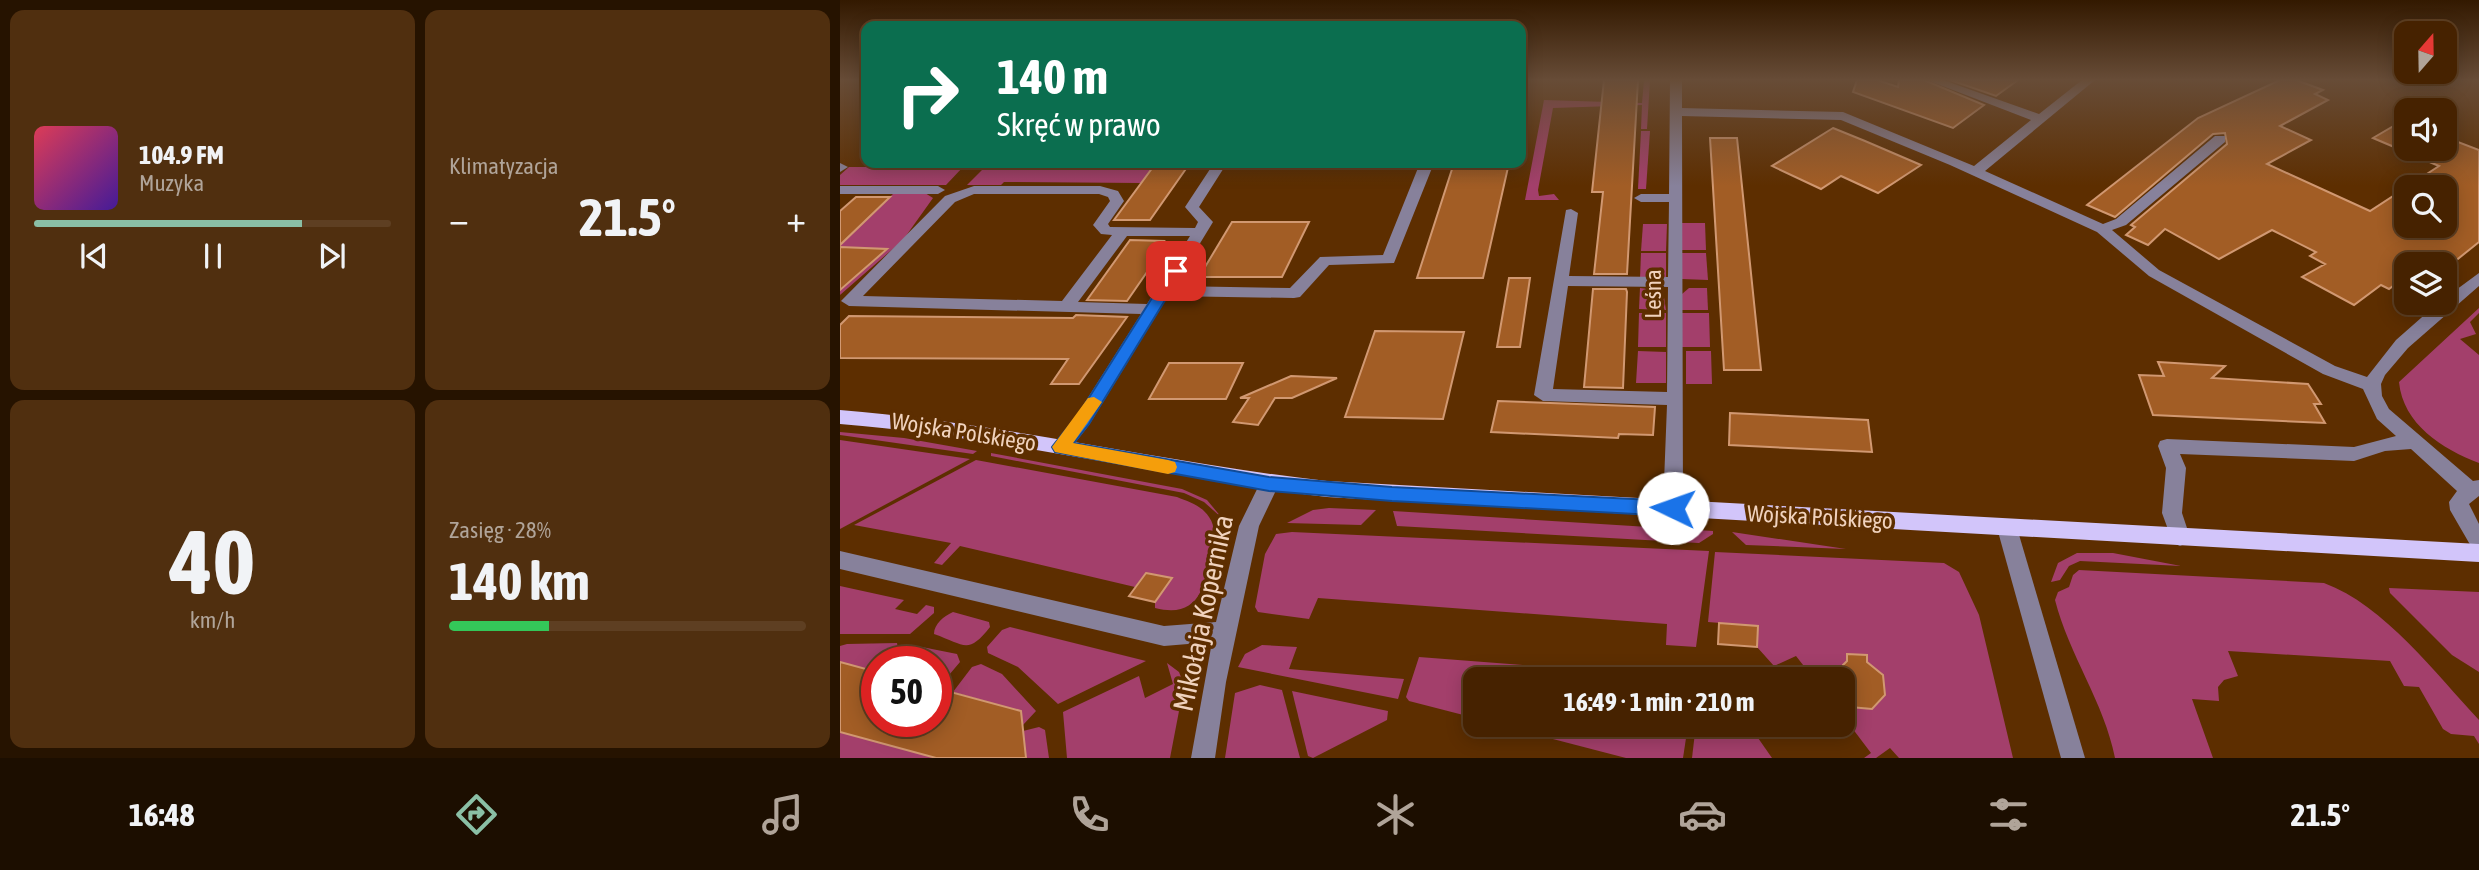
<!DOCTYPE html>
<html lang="pl">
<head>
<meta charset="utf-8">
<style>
  :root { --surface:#462200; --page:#502f0f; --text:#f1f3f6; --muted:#b0a499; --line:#5e3f22; --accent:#8abfa5 }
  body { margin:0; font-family:"Asap Condensed",sans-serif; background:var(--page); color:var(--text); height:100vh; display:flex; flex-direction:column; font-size:26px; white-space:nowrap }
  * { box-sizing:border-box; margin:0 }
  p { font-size:23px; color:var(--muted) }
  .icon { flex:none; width:38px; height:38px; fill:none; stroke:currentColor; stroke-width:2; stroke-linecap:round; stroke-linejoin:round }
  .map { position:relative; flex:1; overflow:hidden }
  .details { display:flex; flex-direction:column; gap:10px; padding:10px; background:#261300; width:840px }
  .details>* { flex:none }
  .banner { position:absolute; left:21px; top:21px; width:665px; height:147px; border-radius:14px; box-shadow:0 4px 18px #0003,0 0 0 2px var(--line); background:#0b6e4f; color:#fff; overflow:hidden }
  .needle { width:46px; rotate:20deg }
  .controls { position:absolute; left:1554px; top:21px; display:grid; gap:14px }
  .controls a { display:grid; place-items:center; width:63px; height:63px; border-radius:14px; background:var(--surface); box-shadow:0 4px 18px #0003,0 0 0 2px var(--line); font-size:35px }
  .speed { position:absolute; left:21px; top:646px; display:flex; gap:14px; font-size:35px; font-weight:700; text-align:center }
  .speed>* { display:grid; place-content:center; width:91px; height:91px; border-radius:50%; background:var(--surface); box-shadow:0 4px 18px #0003,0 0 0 2px var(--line); line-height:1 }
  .speed .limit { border:10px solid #d22; background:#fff; color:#111 }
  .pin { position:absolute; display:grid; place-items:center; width:60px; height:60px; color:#fff; margin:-30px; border-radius:14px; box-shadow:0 4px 10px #0006 }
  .me { position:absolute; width:77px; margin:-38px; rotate:273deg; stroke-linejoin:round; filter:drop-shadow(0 0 5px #0008) }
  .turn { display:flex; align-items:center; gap:24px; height:147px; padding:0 21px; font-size:32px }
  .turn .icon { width:91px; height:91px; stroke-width:2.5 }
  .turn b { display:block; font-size:49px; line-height:60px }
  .big { font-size:52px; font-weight:700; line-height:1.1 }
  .details .card { flex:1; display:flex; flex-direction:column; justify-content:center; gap:10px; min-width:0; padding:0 24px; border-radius:14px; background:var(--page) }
  .details .dial { align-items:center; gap:0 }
  .dial b { font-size:91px; line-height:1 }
  .song { display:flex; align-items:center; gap:21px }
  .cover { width:84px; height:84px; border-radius:10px; background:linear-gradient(135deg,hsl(350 70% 55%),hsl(260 70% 35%)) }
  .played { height:7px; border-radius:4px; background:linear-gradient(90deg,var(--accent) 75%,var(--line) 75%) }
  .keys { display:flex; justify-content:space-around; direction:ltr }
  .heat { display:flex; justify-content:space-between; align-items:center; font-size:38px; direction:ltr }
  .charge { height:10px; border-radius:5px; background:linear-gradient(90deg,#34c759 28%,var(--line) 0) }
  .details .tiles { flex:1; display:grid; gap:10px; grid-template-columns:repeat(2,1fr) }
  .trip { position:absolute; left:623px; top:667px; width:392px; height:70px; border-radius:14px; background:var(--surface); box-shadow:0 4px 18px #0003,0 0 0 2px var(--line); font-weight:700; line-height:70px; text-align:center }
  .dock { display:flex; height:112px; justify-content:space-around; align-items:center; background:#1c0e00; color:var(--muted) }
  .dock .icon { width:49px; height:49px }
  .dock .on { color:var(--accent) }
  .dock b { font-size:32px; color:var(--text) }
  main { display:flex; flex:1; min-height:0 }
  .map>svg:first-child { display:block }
  .green { fill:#a33f6b }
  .building { fill:#a25d25; stroke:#d19871; stroke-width:2; fill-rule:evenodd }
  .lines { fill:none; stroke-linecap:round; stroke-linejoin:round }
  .minor { fill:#87819b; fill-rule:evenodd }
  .major { fill:#d2c5fa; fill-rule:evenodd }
  .route { fill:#1a73e8; stroke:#114b97; stroke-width:2 }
  .slow { fill:#f59e0b }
  .labels { text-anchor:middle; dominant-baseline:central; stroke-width:7; stroke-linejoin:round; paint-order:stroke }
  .street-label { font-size:23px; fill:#f0d2bd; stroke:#5d2e00 }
  .near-street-label { font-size:28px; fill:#f0d2bd; stroke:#5d2e00 }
</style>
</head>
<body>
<main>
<section class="details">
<div class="tiles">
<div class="card">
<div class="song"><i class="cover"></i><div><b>104.9 FM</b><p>Muzyka</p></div></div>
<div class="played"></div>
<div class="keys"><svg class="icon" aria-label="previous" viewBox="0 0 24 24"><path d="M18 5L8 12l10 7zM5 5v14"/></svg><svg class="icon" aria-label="pause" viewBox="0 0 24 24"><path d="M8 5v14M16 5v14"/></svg><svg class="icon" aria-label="next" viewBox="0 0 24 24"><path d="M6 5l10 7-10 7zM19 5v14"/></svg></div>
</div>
<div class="card"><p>Klimatyzacja</p>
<div class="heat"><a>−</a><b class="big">21.5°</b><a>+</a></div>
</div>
<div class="card dial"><b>40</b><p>km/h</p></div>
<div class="card"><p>Zasięg · 28%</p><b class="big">140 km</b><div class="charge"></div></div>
</div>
</section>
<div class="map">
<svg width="1639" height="758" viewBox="0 0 1639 758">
  <rect width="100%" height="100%" fill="#5d2e00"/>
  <!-- green -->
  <g class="green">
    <polygon points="804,80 810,80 807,129 801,129 802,105 713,108 698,190 699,196 714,194 719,200 685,200 704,100 802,103"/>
    <polygon points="801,131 810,131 806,189 798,189"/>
    <polygon points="182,163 316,163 301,183 164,182 161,185 127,185 144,168 177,168"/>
    <polygon points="9,167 123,167 106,185 0,185 0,175"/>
    <polygon points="54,193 85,193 93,198 63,240 0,295 0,223 23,223"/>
    <polygon points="840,223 865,223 866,250 841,250"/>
    <polygon points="803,224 827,224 826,251 801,251"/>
    <polygon points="801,253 826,253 826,279 800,279"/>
    <polygon points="841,253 866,253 868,280 842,279"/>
    <polygon points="800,288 823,291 826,310 799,309"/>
    <polygon points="849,288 867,288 868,310 842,310 842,294"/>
    <path d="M1639,308V313L1630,322L1636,334L1620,339L1639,355V463C1602,449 1563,424 1559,382Z"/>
    <polygon points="799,313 826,313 826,347 798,347"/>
    <polygon points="842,313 869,313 870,347 842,347"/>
    <polygon points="798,351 826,352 826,383 796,383"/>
    <polygon points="846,351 871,351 872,384 846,384"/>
    <polygon points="0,432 64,438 137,451 133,454 0,435"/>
    <polygon points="0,440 130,459 0,529"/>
    <polygon points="151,453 342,489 367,500 382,518 364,502 344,493 151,456"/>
    <path d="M136,460L337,497C349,502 361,505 369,517C377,528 373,541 371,554C365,588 358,619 315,608V602L331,578L306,573L295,587L120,546L102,565L94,563L111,543L14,525Z"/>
    <polygon points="489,508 536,510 521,525 447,523 473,510"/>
    <polygon points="553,511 873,531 873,534 859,543 557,526"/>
    <polygon points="452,532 869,551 856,647 826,645 827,624 478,598 469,619 418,612 415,607 425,554 436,534"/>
    <polygon points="892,532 1006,549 906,545"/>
    <polygon points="875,552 1104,563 1119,572 1139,615 1173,758 1059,758 1050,748 1036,758 1024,758 1031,753 1003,716 1003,679 974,679 956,656 934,666 917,647 917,626 868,622"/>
    <polygon points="1237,553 1273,553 1341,566 1240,561 1229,566 1220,580 1211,582 1218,563"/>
    <path d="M1239,570L1484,583C1544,605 1596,674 1639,720V744L1634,736L1611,734L1603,729L1579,687L1564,686L1550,661L1388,651L1398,676L1384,680L1378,687L1379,701L1352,699L1373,758H1275C1264,702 1229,655 1215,600L1218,592L1229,587L1233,575Z"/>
    <polygon points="0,586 64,600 55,609 77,614 86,605 94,607 94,613 70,634 0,634"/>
    <polygon points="1549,588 1639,592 1639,672 1612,655 1550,593"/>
    <path d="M113,612L149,622L150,627C128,655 125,645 94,634C94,624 104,616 113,612Z"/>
    <polygon points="170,627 306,661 218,704 178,667 148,653 147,647 162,630"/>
    <polygon points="57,643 58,649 46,661 37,662 36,672 0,662 0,646 7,644"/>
    <polygon points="422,645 457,647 449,669 564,679 558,699 398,667 405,654"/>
    <polygon points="82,647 117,654 120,662 98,688 96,662 64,661"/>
    <polygon points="579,657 694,666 692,679 635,679 635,718 569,701 566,697"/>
    <polygon points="327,663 339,672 344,685 330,758 227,758 223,712 299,676 305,698 333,684"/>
    <polygon points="141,664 162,674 196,711 183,725 146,739 170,708 113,692 132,667"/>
    <polygon points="420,685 442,690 460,758 385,758 395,693"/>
    <polygon points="452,691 548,711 547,720 473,758 468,756"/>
    <polygon points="856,724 909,725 932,758 852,758"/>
    <polygon points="659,725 848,725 843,758 786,758"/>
    <polygon points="199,727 205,730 209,758 186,758 183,731"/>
    <polygon points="0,732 95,758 0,758"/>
  </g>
  <!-- building -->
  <g class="building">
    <polygon points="764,80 798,80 787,274 754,274 763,192 752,192"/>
    <polygon points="1017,80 1037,80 1058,87 1059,80 1084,80 1144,105 1113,128 1013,92"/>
    <polygon points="1110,80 1178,80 1156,96"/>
    <path d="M1440,80H1456L1483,90L1475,94L1488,100L1440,126L1471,140L1427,164L1530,211L1599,166L1533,138L1564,120L1566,121V149H1605V137L1639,150V242L1614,262L1595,254L1582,264H1566V276L1549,289L1541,285L1514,305L1462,277L1485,264L1470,256L1476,252L1432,230L1379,259L1325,229L1308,245L1286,235L1295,227L1291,225L1387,144L1385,133L1373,134L1275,217L1247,205L1358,118ZM1566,187H1605V226H1566Z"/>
    <polygon points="993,128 1025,141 1081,165 1038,193 1001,176 981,189 932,166"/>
    <polygon points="870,138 897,138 921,370 884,370"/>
    <polygon points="316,163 350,163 310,220 274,220"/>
    <polygon points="614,163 669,163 643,278 577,278"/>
    <polygon points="16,197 50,197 0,245 0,211"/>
    <polygon points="392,222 469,222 442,277 359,277"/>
    <polygon points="290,240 324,241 321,246 325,246 287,301 247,300"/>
    <polygon points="0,247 47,249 0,290"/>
    <polygon points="669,278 690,278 680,347 657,347"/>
    <polygon points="753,289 786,289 787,292 783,388 744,387"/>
    <polygon points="236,315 287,317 239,384 211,384 228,359 0,358 0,325 9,316 233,318"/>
    <polygon points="535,331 624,332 603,419 505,417"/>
    <polygon points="1318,362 1385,366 1372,378 1468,384 1481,404 1474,404 1485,423 1313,415 1299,375 1324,376"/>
    <polygon points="329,363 403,363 386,399 309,399"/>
    <polygon points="451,376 497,378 452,398 435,398 418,425 393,422 409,398 400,398"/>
    <polygon points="658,401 815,407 813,435 779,434 778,438 651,432"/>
    <polygon points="890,413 1028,420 1032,452 889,445"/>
    <polygon points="306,573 332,578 315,602 289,596"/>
    <polygon points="879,623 918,626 917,647 878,644"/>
    <polygon points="1007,654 1027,655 1027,662 1043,675 1045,695 1032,709 1010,707 1003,699 1003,665 1007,661"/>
    <polygon points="0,662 37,672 37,721 96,721 96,688 181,711 186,758 96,758 0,732"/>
  </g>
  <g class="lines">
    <!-- minor -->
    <g class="minor">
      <path d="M830,80H842V108L1003,112L1134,166L1191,120L1087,80H1103L1199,114L1242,80H1255L1145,171L1263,224L1276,219L1375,136H1385V142L1286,225L1272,230L1319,270L1495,366L1527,377L1556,340L1598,303H1605V298L1639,273V286L1568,348L1545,375L1541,384L1542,396L1549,409L1633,481L1639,480V496L1629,504L1639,524V551L1632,548L1610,510L1609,502L1617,491L1571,449L1545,451L1514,461L1340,454L1346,468L1342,513L1350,537L1347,543L1340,546L1333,543L1322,513L1326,468L1318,446L1320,441L1327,439L1514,447L1556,436L1537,419L1523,389L1483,374L1309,276L1257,232L1110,165L1001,120L842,116L843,508L840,514L833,516L826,514L823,508L827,405L703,401L694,395L726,210L731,209L738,213L729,276L828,277L829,202H801L794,198L801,194H829ZM728,286L828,287L827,392L713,389Z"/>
      <polygon points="0,163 8,167 0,172"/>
      <path d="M374,163H387L359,207L373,222L334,286L450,288L480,257L543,255L580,163H594L554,263L489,265L460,297L454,298L328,296L249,425L228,452H214L212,447L237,415L301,314L9,306L1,301L105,196L134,186H260L278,191L284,201L268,224L270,227L355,228L358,222L345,207ZM134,194H259L268,197L270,201L253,225L261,234L272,235L222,301L23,296L115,202ZM287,236H350L307,304L238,302Z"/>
      <polygon points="0,186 98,186 105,190 98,194 0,194"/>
      <polygon points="429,476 436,479 439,484 419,526 386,682 375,758 351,758 372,642 324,646 0,569 0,551 324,626 376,622 399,526 422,479"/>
      <polygon points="1167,520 1174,522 1177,528 1245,758 1221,758 1157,528 1160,522"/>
    </g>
    <!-- major -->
    <path class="major" d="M0,410C164,423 324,463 487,481L1639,544V562L487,497C324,478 164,437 0,424Z"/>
  </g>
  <!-- sky -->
  <linearGradient id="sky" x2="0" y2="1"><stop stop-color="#331900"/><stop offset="0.43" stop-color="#674c37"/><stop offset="1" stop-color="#674c37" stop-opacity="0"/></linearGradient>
  <rect width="1639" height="186" fill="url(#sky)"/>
  <!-- route -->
  <polygon class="route" points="336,267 343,271 249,424 234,443 429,477 552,487 833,501 842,508 833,516 552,501 429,491 215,452 212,447 215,443 238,415 331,268"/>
  <!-- slow -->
  <polygon class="slow" points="254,397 262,402 233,443 328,460 335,462 337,467 335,472 328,474 215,452 212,447 215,443 248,398"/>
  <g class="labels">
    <!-- street labels -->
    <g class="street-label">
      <text transform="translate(813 294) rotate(-90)">Leśna</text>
      <text transform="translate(124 432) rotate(9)">Wojska Polskiego</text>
      <text transform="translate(980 517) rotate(3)">Wojska Polskiego</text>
    </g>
    <!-- near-street labels -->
    <g class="near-street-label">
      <text transform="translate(363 613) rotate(-78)">Mikołaja Kopernika</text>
    </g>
  </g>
</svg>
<div class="controls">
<a><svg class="needle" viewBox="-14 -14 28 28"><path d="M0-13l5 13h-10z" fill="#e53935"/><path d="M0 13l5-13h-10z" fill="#b0a499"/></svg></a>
<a><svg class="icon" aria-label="sound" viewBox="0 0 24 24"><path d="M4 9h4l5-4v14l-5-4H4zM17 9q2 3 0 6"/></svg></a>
<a><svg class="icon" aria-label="search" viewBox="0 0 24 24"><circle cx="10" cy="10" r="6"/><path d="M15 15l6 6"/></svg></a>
<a><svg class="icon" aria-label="layers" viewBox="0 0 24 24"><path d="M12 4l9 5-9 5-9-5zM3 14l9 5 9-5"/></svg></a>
</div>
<div class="speed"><div class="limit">50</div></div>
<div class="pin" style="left:336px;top:271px;background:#d93025"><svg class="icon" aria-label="arrive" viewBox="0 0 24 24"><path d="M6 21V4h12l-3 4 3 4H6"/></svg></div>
<svg class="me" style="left:833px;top:508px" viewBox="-20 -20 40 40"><circle r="19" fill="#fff"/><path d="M0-13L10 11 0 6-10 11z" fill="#1a73e8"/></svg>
<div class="trip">16:49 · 1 min · 210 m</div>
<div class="banner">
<div class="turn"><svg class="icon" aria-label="right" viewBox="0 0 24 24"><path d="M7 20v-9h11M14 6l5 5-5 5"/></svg><div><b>140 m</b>Skręć w prawo</div></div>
</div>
</div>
</main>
<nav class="dock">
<b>16:48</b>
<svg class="icon on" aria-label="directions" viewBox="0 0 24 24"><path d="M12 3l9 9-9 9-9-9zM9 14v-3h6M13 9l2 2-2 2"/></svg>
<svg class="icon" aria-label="music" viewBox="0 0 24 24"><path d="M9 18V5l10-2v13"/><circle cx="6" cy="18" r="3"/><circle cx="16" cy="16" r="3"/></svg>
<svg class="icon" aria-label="phone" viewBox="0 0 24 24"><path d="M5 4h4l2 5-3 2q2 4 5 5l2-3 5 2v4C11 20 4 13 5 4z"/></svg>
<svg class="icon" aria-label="climate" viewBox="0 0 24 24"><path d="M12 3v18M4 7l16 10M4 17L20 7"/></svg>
<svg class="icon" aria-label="car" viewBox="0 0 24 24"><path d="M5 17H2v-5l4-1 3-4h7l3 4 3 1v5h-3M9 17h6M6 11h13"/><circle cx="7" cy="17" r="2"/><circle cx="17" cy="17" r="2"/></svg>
<svg class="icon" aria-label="filters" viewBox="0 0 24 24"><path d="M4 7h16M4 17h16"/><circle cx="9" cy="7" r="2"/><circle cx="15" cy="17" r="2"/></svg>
<b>21.5°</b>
</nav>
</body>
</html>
